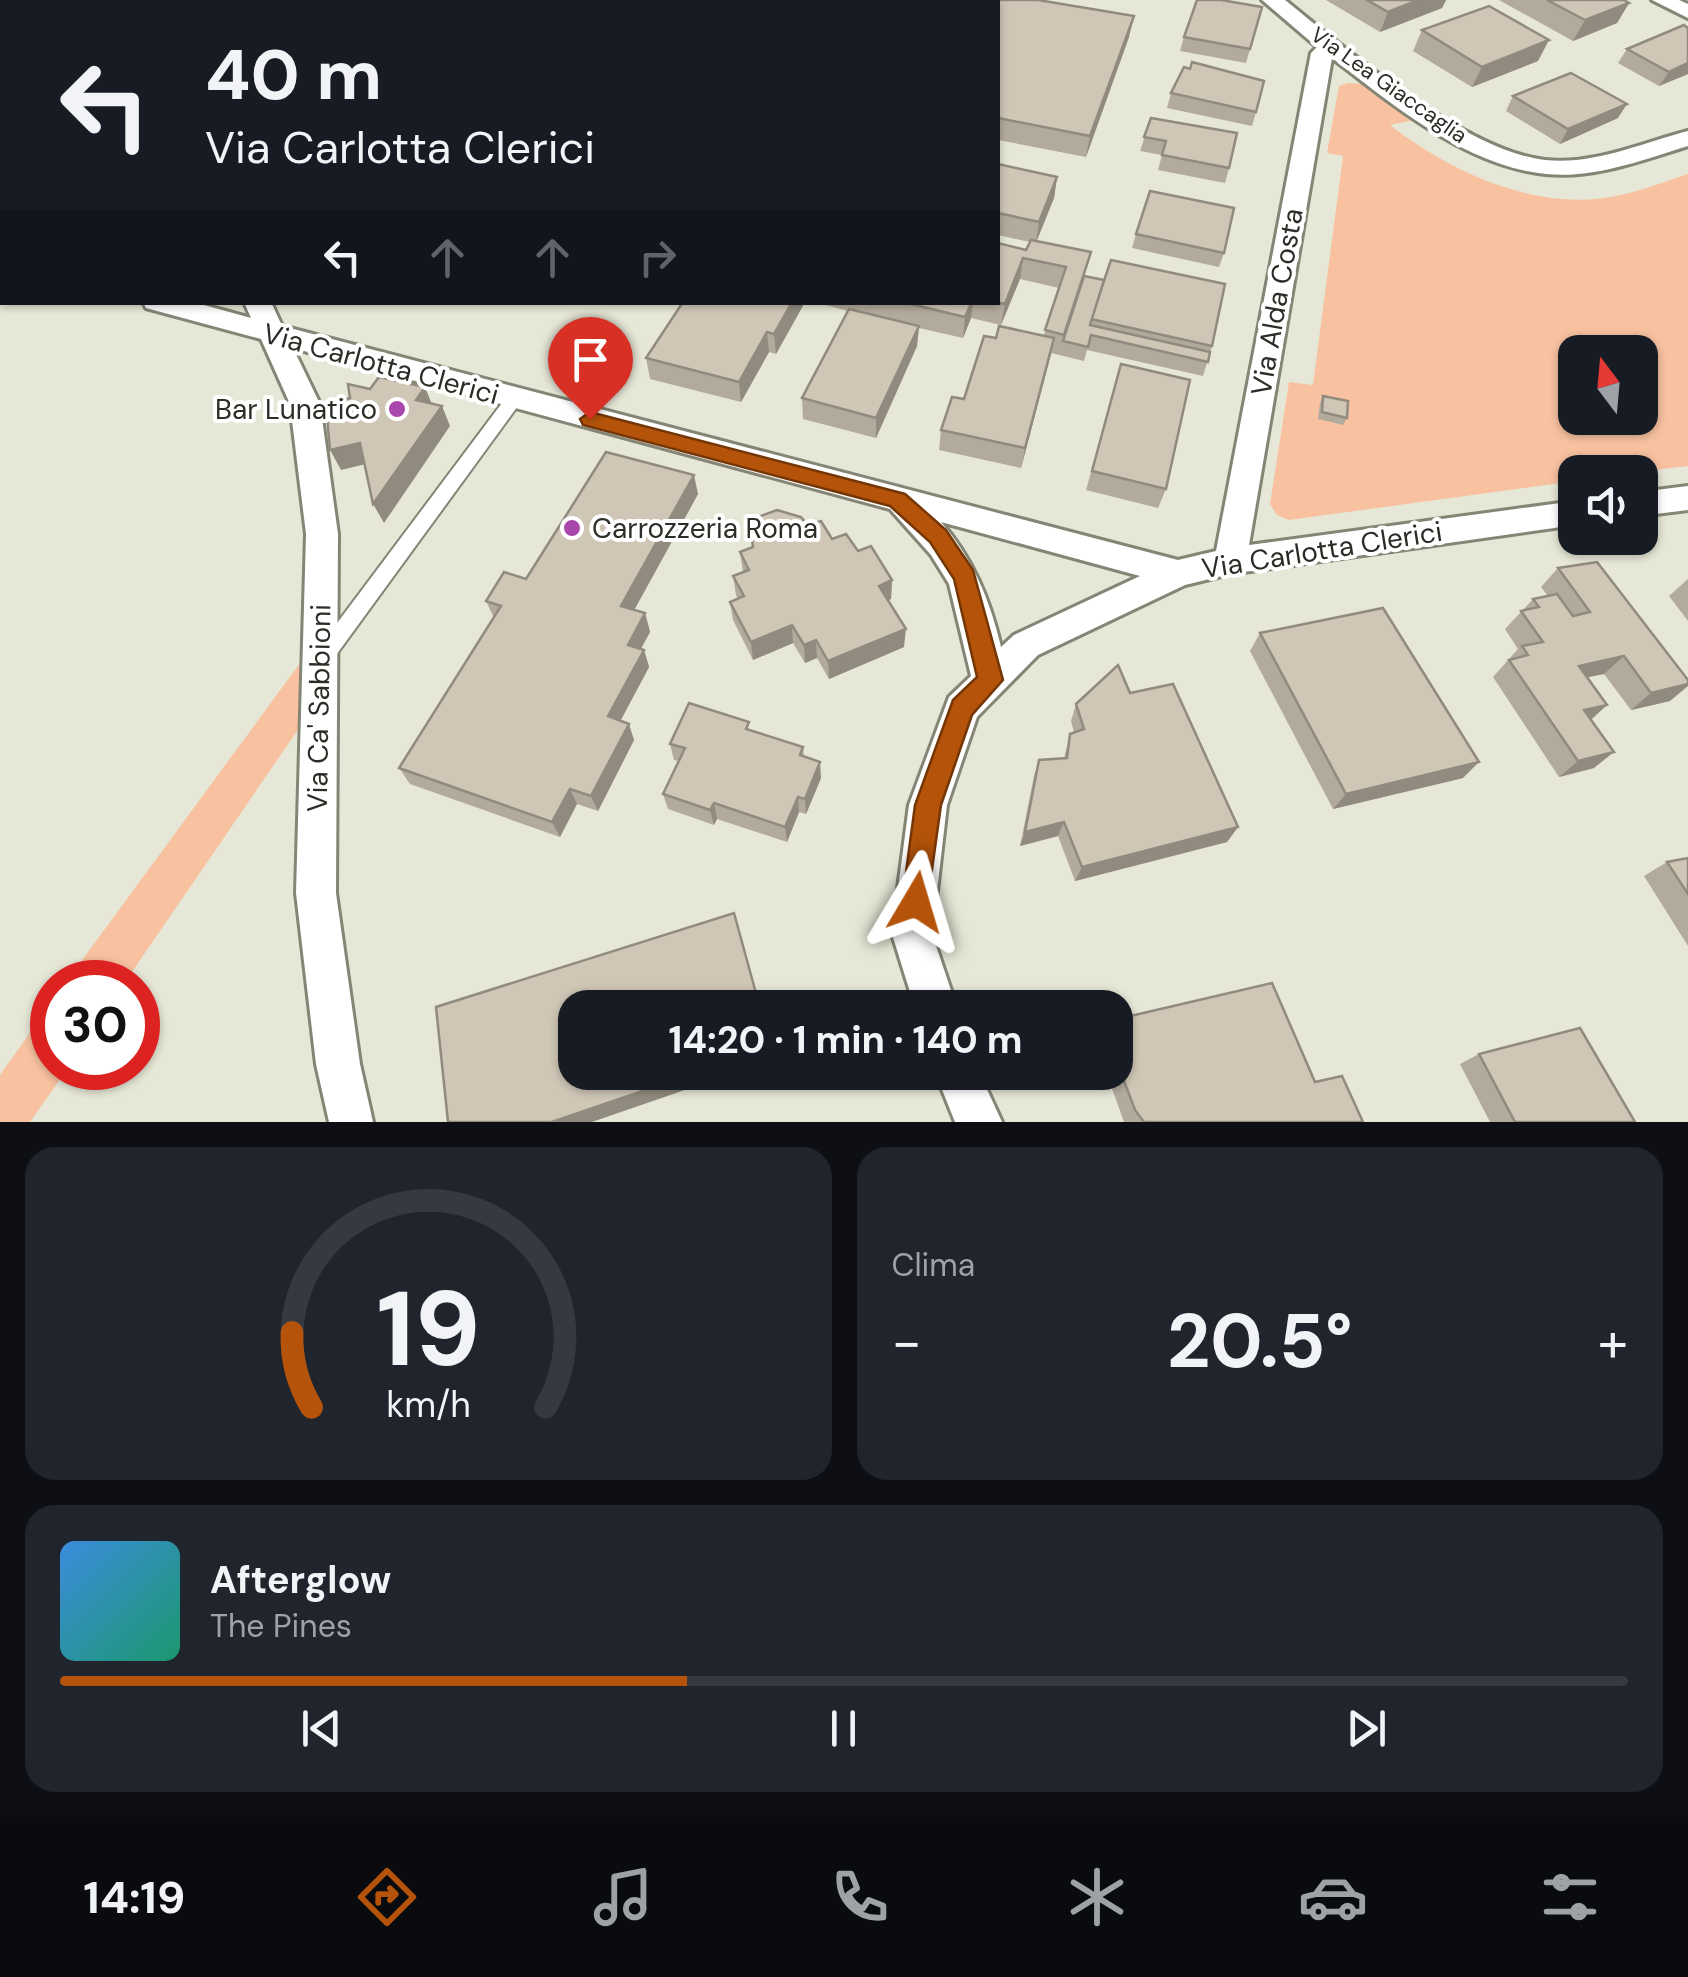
<!DOCTYPE html>
<html lang="it">
<head>
<meta charset="utf-8">
<style>
  :root { --surface:#171b24; --page:#20242c; --text:#f1f3f6; --muted:#9ea1a6; --line:#363941; --accent:#b45309 }
  body { margin:0; font-family:"DM Sans",sans-serif; background:var(--page); color:var(--text); height:100vh; display:flex; flex-direction:column; font-size:38px; white-space:nowrap }
  * { box-sizing:border-box; margin:0 }
  p { font-size:32px; color:var(--muted) }
  .icon { flex:none; width:55px; height:55px; fill:none; stroke:currentColor; stroke-width:2; stroke-linecap:round; stroke-linejoin:round }
  .map { position:relative; height:1122px; overflow:hidden }
  .drawer { display:flex; flex-direction:column; gap:25px; padding:25px; background:#0d0f14; flex:1 }
  .drawer>* { flex:none }
  .banner { position:absolute; left:0px; top:0px; width:1000px; height:305px; box-shadow:0 2px 8px #0004; background:#171b24; color:var(--text); overflow:hidden }
  .needle { width:65px; rotate:344deg }
  .buttons { position:absolute; left:1558px; top:335px; display:grid; gap:20px }
  .buttons a { display:grid; place-items:center; width:100px; height:100px; border-radius:20px; background:var(--surface); box-shadow:0 2px 8px #0004; font-size:50px }
  .speed { position:absolute; left:30px; top:960px; display:flex; gap:20px; font-size:50px; font-weight:700; text-align:center }
  .speed>* { display:grid; place-content:center; width:130px; height:130px; border-radius:50%; background:var(--surface); box-shadow:0 2px 8px #0004; line-height:1 }
  .speed .limit { border:15px solid #d22; background:#fff; color:#111 }
  .pin { position:absolute; display:grid; place-items:center; width:85px; height:85px; color:#fff; margin:-102px -42px; border-radius:50% 50% 50% 0; rotate:-45deg; box-shadow:0 0 10px #0007 }
  .pin .icon { rotate:45deg }
  .me { position:absolute; width:110px; margin:-55px; rotate:7deg; stroke-linejoin:round; filter:drop-shadow(0 0 8px #0008) }
  .turn { display:flex; align-items:center; gap:35px; height:210px; padding:0 40px; font-size:45px }
  .turn .icon { width:130px; height:130px; stroke-width:2.5 }
  .turn b { display:block; font-size:70px; line-height:85px }
  .lanes { display:flex; align-items:center; height:95px; padding:0 40px; background:#0003; justify-content:center; gap:50px; direction:ltr }
  .lanes .off { opacity:.35 }
  .big { font-size:75px; font-weight:700; line-height:1.1 }
  .drawer .widget { flex:1; display:flex; flex-direction:column; justify-content:center; gap:15px; min-width:0; padding:0 35px; border-radius:30px; background:var(--page) }
  .drawer .dial { align-items:center; gap:0 }
  .dial svg { height:260px; overflow:visible; fill:none; stroke:var(--line); stroke-width:7; stroke-linecap:round; text-anchor:middle }
  .dial text { fill:var(--text); stroke:none }
  .song { display:flex; align-items:center; gap:30px }
  .cover { width:120px; height:120px; border-radius:15px; background:linear-gradient(135deg,hsl(210 70% 55%),hsl(160 70% 35%)) }
  .played { height:10px; border-radius:5px; background:linear-gradient(90deg,var(--accent) 40%,var(--line) 40%) }
  .keys { display:flex; justify-content:space-around; direction:ltr }
  .heat { display:flex; justify-content:space-between; align-items:center; font-size:55px; direction:ltr }
  .drawer .tiles { flex:1; display:grid; gap:25px; grid-template-columns:1fr 1fr }
  .widget:last-child { grid-column:span 2 }
  .trip { position:absolute; left:558px; top:990px; width:575px; height:100px; border-radius:30px; background:var(--surface); box-shadow:0 2px 8px #0004; font-weight:700; line-height:100px; text-align:center }
  .dock { display:flex; height:160px; justify-content:space-around; align-items:center; background:#090b0e; color:var(--muted) }
  .dock .icon { width:70px; height:70px }
  .dock .current { color:var(--accent) }
  .dock b { font-size:45px; color:var(--text) }
  .map>svg:first-child { display:block }
  .green { fill:#f8c2a0; fill-rule:evenodd }
  .lines { fill:none; stroke-linecap:round; stroke-linejoin:round }
  .service-casing { stroke:#848575; stroke-width:4 }
  .minor-casing { stroke:#848575; stroke-width:6 }
  .tertiary-casing { stroke:#848575; stroke-width:45 }
  .service { fill:#fff; fill-rule:evenodd }
  .minor { fill:#fff; fill-rule:evenodd }
  .tertiary { stroke:#fff; stroke-width:40 }
  .wall { fill:#b2aa9d }
  .shaded-wall { fill:#918b7f }
  .building { fill:#cfc6b6; stroke:#918b7f; stroke-width:2.5 }
  .route { fill:#b45309; stroke:#753606; stroke-width:2.5 }
  .poi-dot { fill:#aa47ad; stroke:#fff; stroke-width:4 }
  .labels { text-anchor:middle; dominant-baseline:central; stroke-width:8; stroke-linejoin:round; paint-order:stroke }
  .far-street-label { font-size:22px; fill:#2c2d26; stroke:#fff }
  .street-label { font-size:28px; fill:#2c2d26; stroke:#fff }
  .poi-label { font-size:28px; fill:#2c2d26; stroke:#fff; text-anchor:end }
</style>
</head>
<body>
<div class="map">
<svg width="1688" height="1122" viewBox="0 0 1688 1122">
  <rect width="100%" height="100%" fill="#e6e7d6"/>
  <!-- green -->
  <g class="green">
    <path d="M1348,83L1363,84L1415,120L1390,125C1452,173 1540,214 1621,195C1644,190 1666,181 1688,174V466L1637,472H1575V481L1289,520L1277,515L1270,504L1289,382L1313,385L1343,156L1327,153L1339,86ZM1575,352H1640V418H1575Z"/>
    <polygon points="306,655 306,718 125,982 66,982"/>
    <polygon points="52,1002 52,1068 68,1068 30,1122 0,1122 0,1075"/>
  </g>
  <g class="lines">
    <defs>
      <polygon id="service" points="514,393 520,395 522,399 520,403 331,662 324,664 317,662 315,656 317,650 508,395"/>
      <g id="minor">
        <path d="M1262,0H1285C1348,51 1465,151 1545,160C1595,165 1641,143 1688,131V146C1643,160 1593,179 1546,174C1466,166 1393,105 1332,58L1249,545L1575,501V525L1230,574L1185,585L1038,655L977,717L947,805L932,934L957,1008H915L892,934L909,805L949,697L971,676L949,584L931,555L890,509L293,348L320,404L338,534L336,893L360,1064L373,1122H329L316,1064L296,893L306,534L290,404L261,339L146,308L143,302H193L251,318L244,302H271L282,326L1178,560L1216,551L1311,53L1317,47ZM941,522L1140,576L1014,635L1001,647C990,600 973,559 941,522Z"/>
        <polygon points="1652,0 1679,0 1688,4 1688,18"/>
        <rect x="0" y="26" width="2" height="12"/>
        <rect x="0" y="233" width="2" height="16"/>
        <rect x="0" y="271" width="2" height="18"/>
        <polygon points="1688,486 1688,510 1640,516 1640,492"/>
        <polygon points="935,1072 979,1072 1002,1122 955,1122"/>
      </g>
      <g id="tertiary">
        <polyline points="257,2 260,0"/>
        <polyline points="0,195 2,193"/>
      </g>
    </defs>
    <!-- service casing -->
    <use href="#service" class="service-casing"/>
    <!-- minor casing -->
    <use href="#minor" class="minor-casing"/>
    <!-- tertiary casing -->
    <use href="#tertiary" class="tertiary-casing"/>
    <!-- service -->
    <use href="#service" class="service"/>
    <!-- minor -->
    <use href="#minor" class="minor"/>
    <!-- tertiary -->
    <use href="#tertiary" class="tertiary"/>
  </g>
  <!-- wall -->
  <g class="wall">
    <polygon points="318,0 399,0 395,2 325,2"/>
    <polygon points="444,0 709,0 720,2 444,2"/>
    <polygon points="1326,0 1446,0 1442,8 1380,32"/>
    <polygon points="1499,0 1624,0 1629,3 1617,23 1573,41"/>
    <polygon points="998,2 1129,37 1086,157 998,140"/>
    <polygon points="1262,7 1246,63 1180,51 1184,37"/>
    <polygon points="1422,30 1538,61 1472,87 1413,51"/>
    <polygon points="1627,49 1688,74 1659,86 1618,63"/>
    <polygon points="1171,93 1256,112 1252,126 1167,108"/>
    <polygon points="1513,96 1618,118 1560,144 1506,111"/>
    <polygon points="1151,118 1229,168 1225,183 1158,170 1162,155 1140,151"/>
    <polygon points="998,164 1057,177 1054,198 1036,241 1085,276 1212,346 1203,376 1087,350 1084,361 1051,353 1021,468 939,450 941,430 964,399 996,338 1044,335 1059,288 1020,279 1001,325 971,318 963,338 919,328 917,346 876,438 803,419 802,398 848,311 814,302 998,302 1030,242 998,235"/>
    <polygon points="1136,234 1224,253 1219,267 1132,248"/>
    <polygon points="805,302 776,354 769,352 741,402 650,379 646,358"/>
    <polygon points="1121,364 1166,489 1158,508 1086,490"/>
    <polygon points="1323,396 1347,418 1343,425 1318,419 1320,403"/>
    <polygon points="698,494 634,610 645,613 650,632 641,649 644,650 649,667 620,721 634,740 598,811 577,804 560,837 410,784 399,768 494,618 486,601 526,579"/>
    <polygon points="808,525 858,551 892,580 891,599 888,600 904,647 829,679 817,658 805,663 793,643 753,660 733,620 730,602 738,599 736,595 733,576 743,572 740,552"/>
    <polygon points="1558,568 1670,701 1631,710 1604,674 1587,677 1607,705 1591,720 1594,768 1559,777 1493,677 1518,649 1505,629 1533,599 1548,596 1541,587"/>
    <polygon points="1688,579 1688,621 1669,596"/>
    <polygon points="1260,633 1463,778 1333,809 1250,651"/>
    <polygon points="1130,693 1238,827 1227,842 1075,881 1058,836 1020,846 1034,776 1039,760 1064,758 1070,734 1074,732 1071,721 1076,704"/>
    <polygon points="750,730 803,747 804,756 821,778 806,814 799,812 787,842 717,819 714,825 668,809 663,794 679,761 674,760 670,744"/>
    <polygon points="1688,858 1688,946 1644,876 1667,862"/>
    <polygon points="1122,1018 1315,1082 1363,1122 1124,1122 1106,1072 1115,1072 1115,1026"/>
    <polygon points="1479,1054 1635,1122 1490,1122 1460,1064"/>
  </g>
  <!-- shaded-wall -->
  <g class="shaded-wall">
    <polygon points="373,0 399,0 395,2 369,2"/>
    <polygon points="1418,0 1446,0 1442,8 1380,32 1388,12"/>
    <polygon points="1629,3 1617,23 1573,41 1585,20"/>
    <polygon points="1134,16 1129,37 1086,157 1090,136"/>
    <polygon points="1549,40 1538,61 1472,87 1482,67"/>
    <polygon points="1688,63 1688,74 1659,86 1669,72"/>
    <polygon points="1627,104 1618,118 1560,144 1568,129"/>
    <polygon points="1057,177 1054,198 1036,243 1039,222"/>
    <polygon points="1023,258 1020,279 1001,325 1005,304"/>
    <polygon points="792,302 805,302 776,354 774,334"/>
    <polygon points="972,302 973,302 971,318 963,338 965,317"/>
    <polygon points="919,326 917,346 876,438 876,418"/>
    <polygon points="767,332 769,352 741,402 739,382"/>
    <polygon points="1054,338 1050,358 1021,468 1025,448"/>
    <polygon points="425,387 433,407 416,400"/>
    <polygon points="442,406 450,426 384,523 373,504"/>
    <polygon points="360,443 370,463 341,470 330,450"/>
    <polygon points="694,475 698,494 626,625 621,606"/>
    <polygon points="892,580 891,599 878,604 879,586"/>
    <polygon points="645,613 650,632 633,663 628,645"/>
    <polygon points="792,625 793,643 753,660 751,642"/>
    <polygon points="906,629 904,647 829,679 828,661"/>
    <polygon points="816,640 817,658 805,663 804,645"/>
    <polygon points="644,650 649,667 614,733 608,716"/>
    <polygon points="1624,656 1604,674 1560,683 1579,666"/>
    <polygon points="1688,684 1688,686 1670,701 1631,710 1651,693"/>
    <polygon points="1607,705 1588,722 1584,710"/>
    <polygon points="629,724 634,740 598,811 591,796"/>
    <polygon points="1614,752 1594,768 1559,777 1578,761"/>
    <polygon points="820,762 821,778 806,814 805,799"/>
    <polygon points="1479,762 1463,778 1333,809 1346,794"/>
    <polygon points="570,789 577,804 560,837 552,822"/>
    <polygon points="798,797 799,812 787,842 785,827"/>
    <polygon points="714,803 717,819 714,825 710,810"/>
    <polygon points="1064,822 1058,836 1020,846 1025,832"/>
    <polygon points="1238,827 1227,842 1075,881 1082,867"/>
    <polygon points="698,1072 737,1072 592,1122 552,1122"/>
  </g>
  <!-- building -->
  <g class="building">
    <polygon points="464,0 709,0 720,2 461,2"/>
    <polygon points="864,0 1038,0 1134,16 1090,136 998,118 998,2 862,2"/>
    <polygon points="1197,0 1221,0 1262,7 1250,49 1184,37"/>
    <polygon points="1367,0 1418,0 1388,12"/>
    <polygon points="1547,0 1624,0 1629,3 1585,20"/>
    <polygon points="1489,6 1549,40 1482,67 1422,30"/>
    <polygon points="1684,25 1688,28 1688,63 1669,72 1627,49"/>
    <polygon points="1192,62 1264,81 1256,112 1171,93 1184,67 1190,69"/>
    <polygon points="1571,73 1627,104 1568,129 1513,96"/>
    <polygon points="1151,118 1237,133 1229,168 1162,155 1166,141 1144,137"/>
    <polygon points="998,164 1057,177 1039,222 998,213"/>
    <polygon points="1150,191 1234,208 1224,253 1136,234"/>
    <polygon points="1031,240 1091,252 1064,335 1045,330 1066,267 1023,258 1005,304 996,302 998,302 998,243 1026,250"/>
    <polygon points="1111,260 1225,284 1212,346 1091,319"/>
    <polygon points="1084,276 1104,280 1090,325 1210,352 1208,362 1091,335 1088,347 1063,341"/>
    <polygon points="683,302 792,302 774,334 767,332 739,382 646,358"/>
    <polygon points="902,302 972,302 965,317"/>
    <polygon points="849,309 919,326 876,418 802,398"/>
    <polygon points="999,326 1054,338 1025,448 941,430 952,397 964,399 984,336 996,338"/>
    <polygon points="1121,364 1190,380 1166,489 1092,471"/>
    <polygon points="379,377 425,387 416,400 442,406 373,504 360,443 330,450 326,405 350,398 348,384 370,389"/>
    <polygon points="1323,396 1348,401 1347,418 1322,412"/>
    <polygon points="606,452 694,475 621,606 645,613 628,645 644,650 608,716 629,724 591,796 570,789 552,822 399,768 501,606 486,601 504,572 526,579"/>
    <polygon points="777,510 801,517 808,525 821,521 832,539 846,534 858,551 871,546 892,580 879,586 906,629 828,661 816,640 804,645 792,625 751,642 730,602 744,596 733,576 749,570 740,552 753,547 750,526 758,517"/>
    <polygon points="1597,562 1688,680 1688,684 1651,693 1624,656 1579,666 1607,705 1584,710 1614,752 1578,761 1509,660 1528,655 1522,646 1543,642 1521,611 1539,607 1533,599 1557,594 1573,616 1590,612 1558,568"/>
    <polygon points="1383,608 1479,762 1346,794 1260,633"/>
    <polygon points="1118,665 1130,693 1173,684 1238,827 1082,867 1064,822 1025,832 1039,760 1067,758 1070,734 1084,729 1076,704"/>
    <polygon points="689,703 749,722 746,729 803,747 800,755 820,762 805,799 798,797 785,827 714,803 710,810 663,794 685,748 670,744"/>
    <polygon points="1688,858 1688,894 1667,862"/>
    <polygon points="734,913 760,1008 575,1008 575,1072 698,1072 552,1122 448,1122 436,1007"/>
    <polygon points="1272,983 1315,1082 1342,1076 1363,1122 1144,1122 1135,1110 1115,1057 1115,1039 1127,1035 1122,1018"/>
    <polygon points="1580,1028 1635,1122 1515,1122 1479,1054"/>
  </g>
  <!-- route -->
  <polygon class="route" points="590,412 905,494 946,530 973,570 1003,680 972,715 941,805 926,912 916,916 906,912 902,902 915,805 953,700 977,677 954,579 930,542 890,506 583,425 580,419"/>
  <!-- markers -->
  <g class="poi-dot">
    <circle cx="397" cy="409" r="10"/>
    <circle cx="572" cy="528" r="10"/>
  </g>
  <g class="labels">
    <!-- far-street labels -->
    <g class="far-street-label">
      <text transform="translate(1389 85) rotate(35)">Via Lea Giaccaglia</text>
    </g>
    <!-- street labels -->
    <g class="street-label">
      <text transform="translate(1277 302) rotate(-80)">Via Alda Costa</text>
      <text transform="translate(381 364) rotate(15)">Via Carlotta Clerici</text>
      <text transform="translate(1322 550) rotate(-9)">Via Carlotta Clerici</text>
      <text transform="translate(319 708) rotate(-89)">Via Ca' Sabbioni</text>
    </g>
    <!-- poi labels -->
    <g class="poi-label">
      <text x="377" y="409">Bar Lunatico</text>
      <text x="592" y="528" text-anchor="start">Carrozzeria Roma</text>
    </g>
  </g>
</svg>
<div class="buttons">
<a><svg class="needle" viewBox="-14 -14 28 28"><path d="M0-13l5 13h-10z" fill="#e53935"/><path d="M0 13l5-13h-10z" fill="#9ea1a6"/></svg></a>
<a><svg class="icon" aria-label="sound" viewBox="0 0 24 24"><path d="M4 9h4l5-4v14l-5-4H4zM17 9q2 3 0 6"/></svg></a>
</div>
<div class="speed"><div class="limit">30</div></div>
<div class="pin" style="left:590px;top:419px;background:#d93025"><svg class="icon" aria-label="arrive" viewBox="0 0 24 24"><path d="M6 21V4h12l-3 4 3 4H6"/></svg></div>
<svg class="me" style="left:916px;top:902px" viewBox="-20 -20 40 40"><path d="M0-17L14 15 0 8-14 15z" fill="#b45309" stroke="#fff" stroke-width="4"/></svg>
<div class="trip">14:20 · 1 min · 140 m</div>
<div class="banner">
<div class="turn"><svg class="icon" aria-label="left" viewBox="0 0 24 24"><path d="M17 20v-9H6M10 6l-5 5 5 5"/></svg><div><b>40 m</b>Via Carlotta Clerici</div></div>
<div class="lanes"><svg class="icon" aria-label="left" viewBox="0 0 24 24"><path d="M17 20v-9H6M10 6l-5 5 5 5"/></svg><svg class="icon off" aria-label="ahead" viewBox="0 0 24 24"><path d="M12 20V5M6 11l6-6 6 6"/></svg><svg class="icon off" aria-label="ahead" viewBox="0 0 24 24"><path d="M12 20V5M6 11l6-6 6 6"/></svg><svg class="icon off" aria-label="right" viewBox="0 0 24 24"><path d="M7 20v-9h11M14 6l5 5-5 5"/></svg></div>
</div>
</div>
<section class="drawer">
<div class="tiles">
<div class="widget dial"><svg viewBox="0 0 100 80">
<path d="M14 69A42 42 0 1 1 86 69"/>
<path d="M14 69A42 42 0 0 1 8 46" stroke="#b45309"/>
<text x="50" y="56" font-size="32" font-weight="700">19</text>
<text x="50" y="72" font-size="11">km/h</text>
</svg></div>
<div class="widget"><p>Clima</p>
<div class="heat"><a>−</a><b class="big">20.5°</b><a>+</a></div>
</div>
<div class="widget">
<div class="song"><i class="cover"></i><div><b>Afterglow</b><p>The Pines</p></div></div>
<div class="played"></div>
<div class="keys"><svg class="icon" aria-label="previous" viewBox="0 0 24 24"><path d="M18 5L8 12l10 7zM5 5v14"/></svg><svg class="icon" aria-label="pause" viewBox="0 0 24 24"><path d="M8 5v14M16 5v14"/></svg><svg class="icon" aria-label="next" viewBox="0 0 24 24"><path d="M6 5l10 7-10 7zM19 5v14"/></svg></div>
</div>
</div>
</section>
<nav class="dock">
<b>14:19</b>
<svg class="icon current" aria-label="directions" viewBox="0 0 24 24"><path d="M12 3l9 9-9 9-9-9zM9 14v-3h6M13 9l2 2-2 2"/></svg>
<svg class="icon" aria-label="music" viewBox="0 0 24 24"><path d="M9 18V5l10-2v13"/><circle cx="6" cy="18" r="3"/><circle cx="16" cy="16" r="3"/></svg>
<svg class="icon" aria-label="phone" viewBox="0 0 24 24"><path d="M5 4h4l2 5-3 2q2 4 5 5l2-3 5 2v4C11 20 4 13 5 4z"/></svg>
<svg class="icon" aria-label="climate" viewBox="0 0 24 24"><path d="M12 3v18M4 7l16 10M4 17L20 7"/></svg>
<svg class="icon" aria-label="car" viewBox="0 0 24 24"><path d="M5 17H2v-5l4-1 3-4h7l3 4 3 1v5h-3M9 17h6M6 11h13"/><circle cx="7" cy="17" r="2"/><circle cx="17" cy="17" r="2"/></svg>
<svg class="icon" aria-label="filters" viewBox="0 0 24 24"><path d="M4 7h16M4 17h16"/><circle cx="9" cy="7" r="2"/><circle cx="15" cy="17" r="2"/></svg>
</nav>
</body>
</html>
